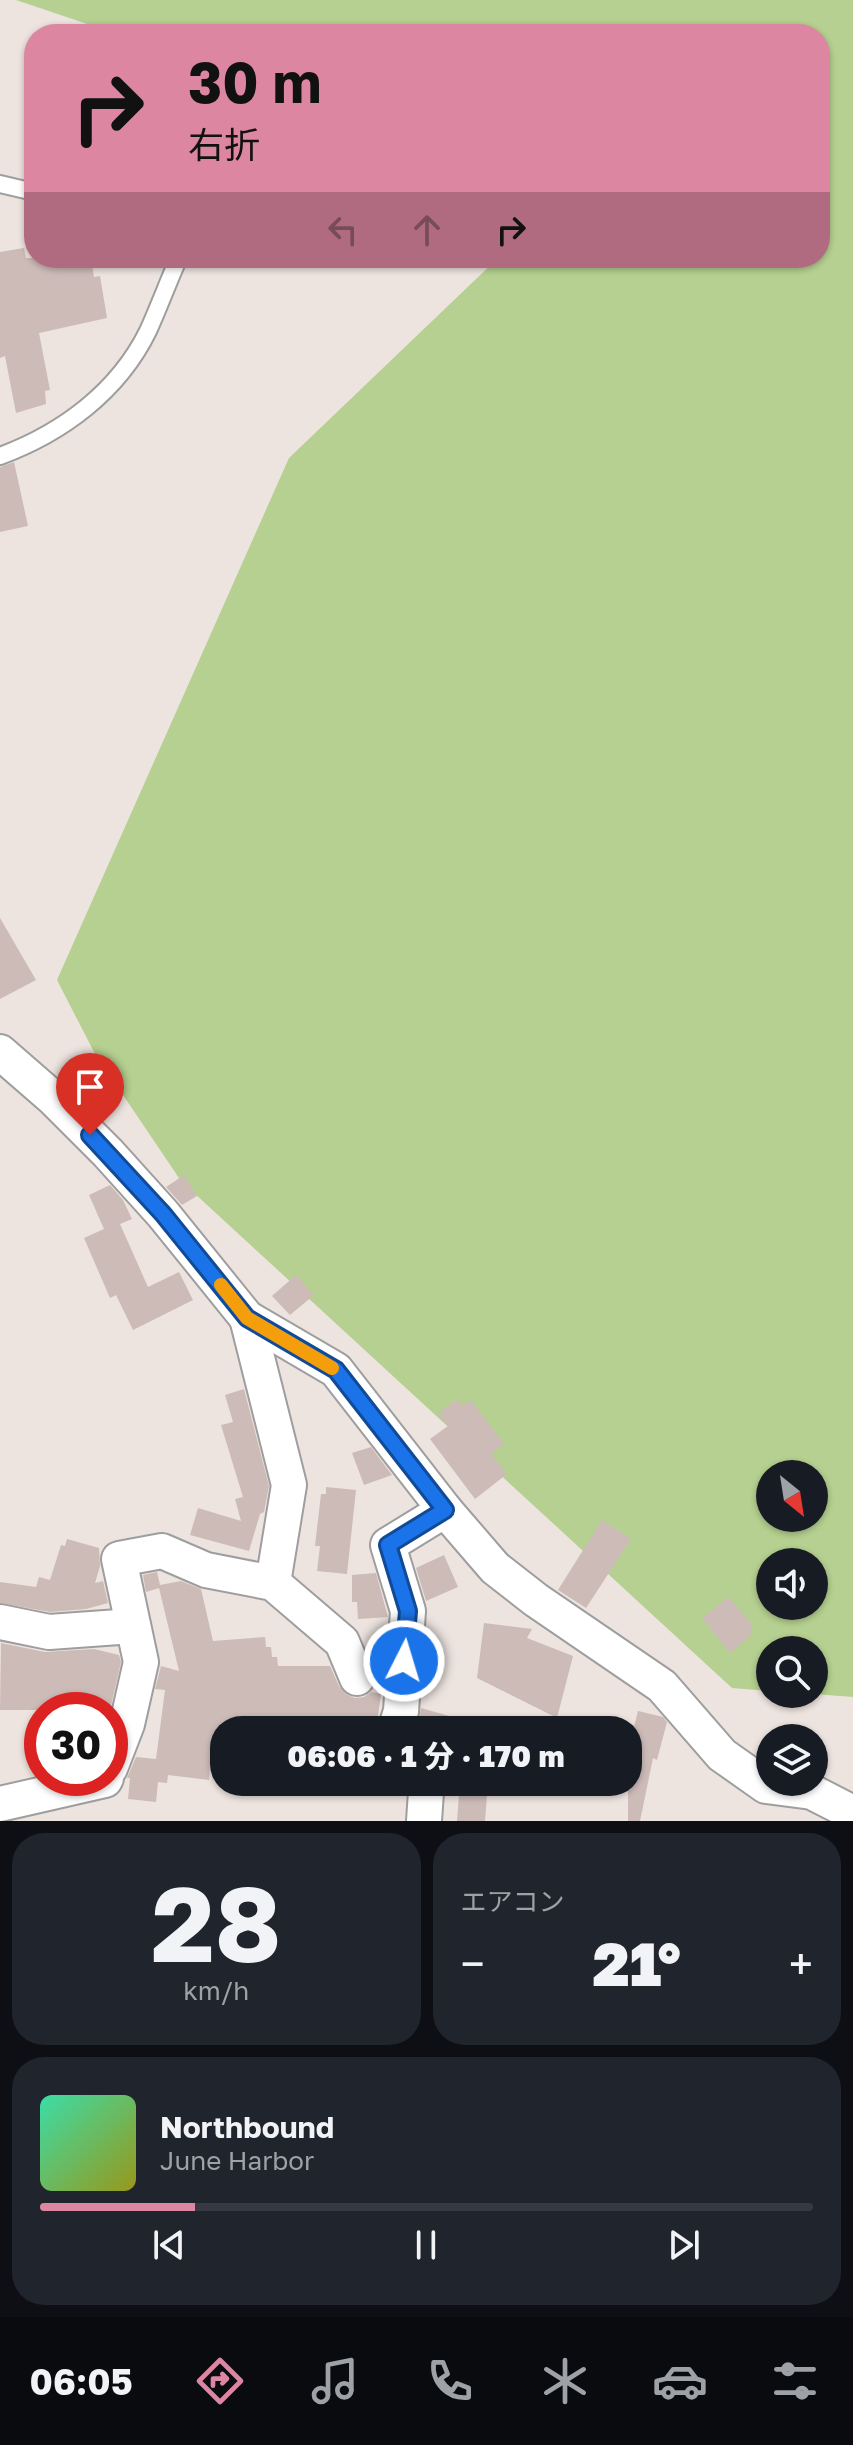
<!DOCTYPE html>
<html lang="ja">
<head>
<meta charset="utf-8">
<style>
  :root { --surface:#171b24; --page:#20242c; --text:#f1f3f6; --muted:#9ea1a6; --line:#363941; --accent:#dd86a1 }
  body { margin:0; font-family:"Golos Text","Noto Sans JP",sans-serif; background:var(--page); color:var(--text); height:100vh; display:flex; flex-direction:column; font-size:30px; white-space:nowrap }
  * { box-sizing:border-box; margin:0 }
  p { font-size:26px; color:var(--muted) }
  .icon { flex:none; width:44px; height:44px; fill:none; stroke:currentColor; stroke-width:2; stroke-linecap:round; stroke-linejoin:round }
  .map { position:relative; height:1821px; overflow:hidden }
  .sheet { display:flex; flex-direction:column; gap:12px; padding:12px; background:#0d0f14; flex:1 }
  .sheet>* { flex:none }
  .banner { position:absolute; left:24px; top:24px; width:806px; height:244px; border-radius:32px; box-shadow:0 2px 6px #0004; background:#dd86a1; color:#111; overflow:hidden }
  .needle { width:52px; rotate:150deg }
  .controls { position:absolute; left:756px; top:1460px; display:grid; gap:16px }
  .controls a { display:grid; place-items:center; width:72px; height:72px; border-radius:50%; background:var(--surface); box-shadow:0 2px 6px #0004; font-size:40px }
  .speed { position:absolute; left:24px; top:1692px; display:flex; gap:16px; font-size:40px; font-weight:700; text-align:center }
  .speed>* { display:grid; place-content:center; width:104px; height:104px; border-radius:50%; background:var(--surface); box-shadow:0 2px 6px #0004; line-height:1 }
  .speed .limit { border:12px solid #d22; background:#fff; color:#111 }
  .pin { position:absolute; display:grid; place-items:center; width:68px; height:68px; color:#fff; margin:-82px -34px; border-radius:50% 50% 50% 0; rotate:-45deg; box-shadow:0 0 8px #0007 }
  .pin .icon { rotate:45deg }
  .me { position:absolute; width:88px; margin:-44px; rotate:5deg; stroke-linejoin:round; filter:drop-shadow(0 0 6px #0008) }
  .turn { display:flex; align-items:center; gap:28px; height:168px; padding:0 32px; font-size:36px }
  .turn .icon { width:104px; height:104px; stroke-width:2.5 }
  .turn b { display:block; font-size:56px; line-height:68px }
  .lanes { display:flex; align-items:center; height:76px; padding:0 32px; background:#0003; justify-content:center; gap:40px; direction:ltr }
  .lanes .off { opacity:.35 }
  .big { font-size:60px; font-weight:800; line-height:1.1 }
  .sheet .widget { flex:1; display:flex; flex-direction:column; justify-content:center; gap:12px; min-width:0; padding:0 28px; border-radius:32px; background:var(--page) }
  .sheet .dial { align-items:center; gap:0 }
  .dial b { font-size:104px; line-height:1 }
  .song { display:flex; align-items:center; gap:24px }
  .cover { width:96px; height:96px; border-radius:12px; background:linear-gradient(135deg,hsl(160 70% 55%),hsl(60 70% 35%)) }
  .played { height:8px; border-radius:4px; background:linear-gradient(90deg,var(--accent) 20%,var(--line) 20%) }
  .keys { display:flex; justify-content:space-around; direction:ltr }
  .heat { display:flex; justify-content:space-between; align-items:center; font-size:44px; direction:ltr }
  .sheet .tiles { flex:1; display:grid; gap:12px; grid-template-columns:1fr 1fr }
  .widget:last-child { grid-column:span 2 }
  .trip { position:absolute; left:210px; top:1716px; width:432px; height:80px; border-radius:32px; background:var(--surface); box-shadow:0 2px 6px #0004; font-weight:800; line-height:80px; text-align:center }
  .menu { display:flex; height:128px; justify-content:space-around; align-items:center; background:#090b0e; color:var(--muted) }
  .menu .icon { width:56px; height:56px }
  .menu .on { color:var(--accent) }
  .menu b { font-size:36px; color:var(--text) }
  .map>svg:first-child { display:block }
  .forest { fill:#b5d090; fill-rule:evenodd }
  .building { fill:#cdbbb8 }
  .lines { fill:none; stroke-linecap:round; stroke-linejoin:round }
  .service-casing { stroke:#9e9e9e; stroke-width:20 }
  .minor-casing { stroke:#9e9e9e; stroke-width:38 }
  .service { stroke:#fff; stroke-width:16 }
  .minor { stroke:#fff; stroke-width:34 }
  .route-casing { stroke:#114b97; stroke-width:20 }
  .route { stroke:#1a73e8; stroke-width:14 }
  .slow { stroke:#f59e0b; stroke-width:14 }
</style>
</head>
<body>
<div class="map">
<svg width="853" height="1821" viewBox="0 0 853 1821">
  <rect width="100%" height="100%" fill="#ede4df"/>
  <!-- forest -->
  <path class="forest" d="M16,0H853V1697L814,1694V1650H770V1691L732,1688L181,1181L94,1052L57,980L289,458L498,258H820V34H117ZM770,1474H814V1518H770ZM770,1562H814V1606H770Z"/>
  <!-- building -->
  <g class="building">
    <polygon points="24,248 26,258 91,258 94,277 100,276 107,318 39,333 50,390 45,391 46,404 16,413 5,356 0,358 0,252"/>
    <polygon points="14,462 28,526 0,532 0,467"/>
    <polygon points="0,918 36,980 0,999"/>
    <polygon points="184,1175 197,1196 182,1205 166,1187"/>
    <polygon points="110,1185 123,1200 132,1219 120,1224 148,1287 179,1272 193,1300 133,1330 116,1295 110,1298 84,1238 104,1229 89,1195"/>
    <polygon points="296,1275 314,1295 290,1315 272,1296"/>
    <polygon points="244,1389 269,1486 264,1512 260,1514 249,1551 190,1535 198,1508 241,1521 235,1499 243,1497 221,1425 233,1422 225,1395"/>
    <polygon points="458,1399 462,1406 471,1400 504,1444 491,1454 507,1474 475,1499 430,1439 448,1426 438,1413"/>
    <polygon points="371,1447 392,1475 364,1485 352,1453"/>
    <polygon points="326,1487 356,1490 347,1574 317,1571 320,1546 315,1546 321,1494 326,1494"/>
    <polygon points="602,1520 631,1539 586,1608 558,1590"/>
    <polygon points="67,1539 99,1548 100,1566 95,1583 103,1581 108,1603 86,1609 50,1612 0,1603 0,1582 36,1587 39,1577 50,1580 61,1545 65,1546"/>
    <polygon points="444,1555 458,1587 426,1601 416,1568"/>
    <polygon points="157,1572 160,1585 181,1581 201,1589 213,1641 265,1637 266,1647 271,1647 272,1657 277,1657 278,1666 330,1666 339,1686 346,1694 355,1698 364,1697 371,1692 381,1694 376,1730 224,1730 224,1770 210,1763 209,1780 168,1775 167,1783 158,1782 156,1802 128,1799 130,1778 127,1778 136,1757 156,1759 165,1690 155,1689 161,1666 179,1671 159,1588 146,1592 143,1575"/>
    <polygon points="376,1573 388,1617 358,1619 357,1602 352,1602 352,1575"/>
    <polygon points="729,1597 752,1625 750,1636 730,1653 702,1618"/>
    <polygon points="484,1623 532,1629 527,1638 573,1656 557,1718 477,1678"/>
    <polygon points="1,1643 45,1652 94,1649 119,1655 121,1662 110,1710 0,1710"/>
    <polygon points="421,1708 474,1723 473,1730 416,1730"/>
    <polygon points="638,1711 663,1717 667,1722 657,1760 653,1758 640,1821 628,1821 628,1725 634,1727"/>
    <polygon points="460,1782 488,1782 485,1821 457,1821"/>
  </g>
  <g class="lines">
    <defs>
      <g id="service">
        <polyline points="0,184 34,192"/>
        <path d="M0,456C62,433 118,392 148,331C158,309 167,285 177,262L176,258"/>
      </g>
      <g id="minor">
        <polyline points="0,1052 54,1099 108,1153 163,1214 247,1318 336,1370 445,1510 495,1568 536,1600 662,1686 722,1755 766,1786 812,1792 853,1813"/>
        <polyline points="247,1318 289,1485 273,1583"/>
        <polyline points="0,1622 49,1632 133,1626"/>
        <polyline points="395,1730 401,1711 408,1611 388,1545 445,1510"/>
        <polyline points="110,1768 127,1724 141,1662 119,1559 162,1551 206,1570 273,1583 342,1642 357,1678"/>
        <polyline points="0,1804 105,1780 106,1778"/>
        <polyline points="424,1821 426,1792"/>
      </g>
    </defs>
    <!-- service casing -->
    <use href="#service" class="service-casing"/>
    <!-- minor casing -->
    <use href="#minor" class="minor-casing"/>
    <!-- service -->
    <use href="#service" class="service"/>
    <!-- minor -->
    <use href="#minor" class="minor"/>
  </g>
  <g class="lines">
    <defs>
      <polyline id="route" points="90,1135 163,1214 247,1318 336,1370 445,1510 388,1545 408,1611 404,1661"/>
    </defs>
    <!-- route casing -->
    <use href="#route" class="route-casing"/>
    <!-- route -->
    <use href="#route" class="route"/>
    <!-- slow -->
    <polyline class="slow" points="221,1285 247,1318 332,1368"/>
  </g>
</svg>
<div class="controls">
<a><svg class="needle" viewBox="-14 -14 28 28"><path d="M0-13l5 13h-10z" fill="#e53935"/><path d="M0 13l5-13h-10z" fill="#9ea1a6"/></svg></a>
<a><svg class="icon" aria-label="sound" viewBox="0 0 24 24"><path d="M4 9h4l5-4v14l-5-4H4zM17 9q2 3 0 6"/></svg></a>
<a><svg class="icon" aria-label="search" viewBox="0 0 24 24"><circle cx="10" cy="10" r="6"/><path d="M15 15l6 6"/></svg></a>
<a><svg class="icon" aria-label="layers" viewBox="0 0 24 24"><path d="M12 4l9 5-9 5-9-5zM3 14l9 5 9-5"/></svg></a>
</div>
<div class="speed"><div class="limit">30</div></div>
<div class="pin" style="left:90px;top:1135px;background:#d93025"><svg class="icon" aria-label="arrive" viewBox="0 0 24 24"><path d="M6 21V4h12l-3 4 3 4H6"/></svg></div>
<svg class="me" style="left:404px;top:1661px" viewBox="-20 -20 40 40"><circle r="17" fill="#1a73e8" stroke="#fff" stroke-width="3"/><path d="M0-11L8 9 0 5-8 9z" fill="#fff"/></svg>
<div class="trip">06:06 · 1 分 · 170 m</div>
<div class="banner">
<div class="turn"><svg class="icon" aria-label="right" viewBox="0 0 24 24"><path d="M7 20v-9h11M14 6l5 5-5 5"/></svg><div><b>30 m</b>右折</div></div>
<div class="lanes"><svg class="icon off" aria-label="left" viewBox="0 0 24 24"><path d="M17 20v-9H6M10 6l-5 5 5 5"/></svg><svg class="icon off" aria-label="ahead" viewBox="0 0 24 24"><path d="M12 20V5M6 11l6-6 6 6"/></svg><svg class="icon" aria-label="right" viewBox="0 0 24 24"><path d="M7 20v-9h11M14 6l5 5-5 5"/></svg></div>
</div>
</div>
<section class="sheet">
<div class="tiles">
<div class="widget dial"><b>28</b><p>km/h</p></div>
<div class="widget"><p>エアコン</p>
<div class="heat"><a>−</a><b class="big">21°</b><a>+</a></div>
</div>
<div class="widget">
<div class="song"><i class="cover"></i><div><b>Northbound</b><p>June Harbor</p></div></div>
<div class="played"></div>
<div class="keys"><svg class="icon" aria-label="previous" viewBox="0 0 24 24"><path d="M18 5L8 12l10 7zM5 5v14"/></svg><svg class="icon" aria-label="pause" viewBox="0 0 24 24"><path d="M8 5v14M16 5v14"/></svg><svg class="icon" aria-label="next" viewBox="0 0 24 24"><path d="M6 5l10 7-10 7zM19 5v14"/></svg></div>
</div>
</div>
</section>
<nav class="menu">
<b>06:05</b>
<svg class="icon on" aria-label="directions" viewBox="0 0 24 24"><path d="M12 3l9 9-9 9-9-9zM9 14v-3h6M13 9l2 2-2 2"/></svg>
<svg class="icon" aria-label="music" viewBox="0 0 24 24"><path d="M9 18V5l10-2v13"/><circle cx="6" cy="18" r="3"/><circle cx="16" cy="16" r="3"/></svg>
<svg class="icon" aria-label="phone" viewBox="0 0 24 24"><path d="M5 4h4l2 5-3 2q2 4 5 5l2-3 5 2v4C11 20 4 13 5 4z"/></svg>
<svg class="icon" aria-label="climate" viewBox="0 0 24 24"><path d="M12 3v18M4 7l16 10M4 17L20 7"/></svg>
<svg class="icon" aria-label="car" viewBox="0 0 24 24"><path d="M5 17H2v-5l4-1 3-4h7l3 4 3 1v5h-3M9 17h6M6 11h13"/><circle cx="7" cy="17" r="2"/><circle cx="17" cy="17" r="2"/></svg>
<svg class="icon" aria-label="filters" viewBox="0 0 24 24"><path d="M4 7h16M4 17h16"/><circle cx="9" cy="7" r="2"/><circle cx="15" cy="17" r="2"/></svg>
</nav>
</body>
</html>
